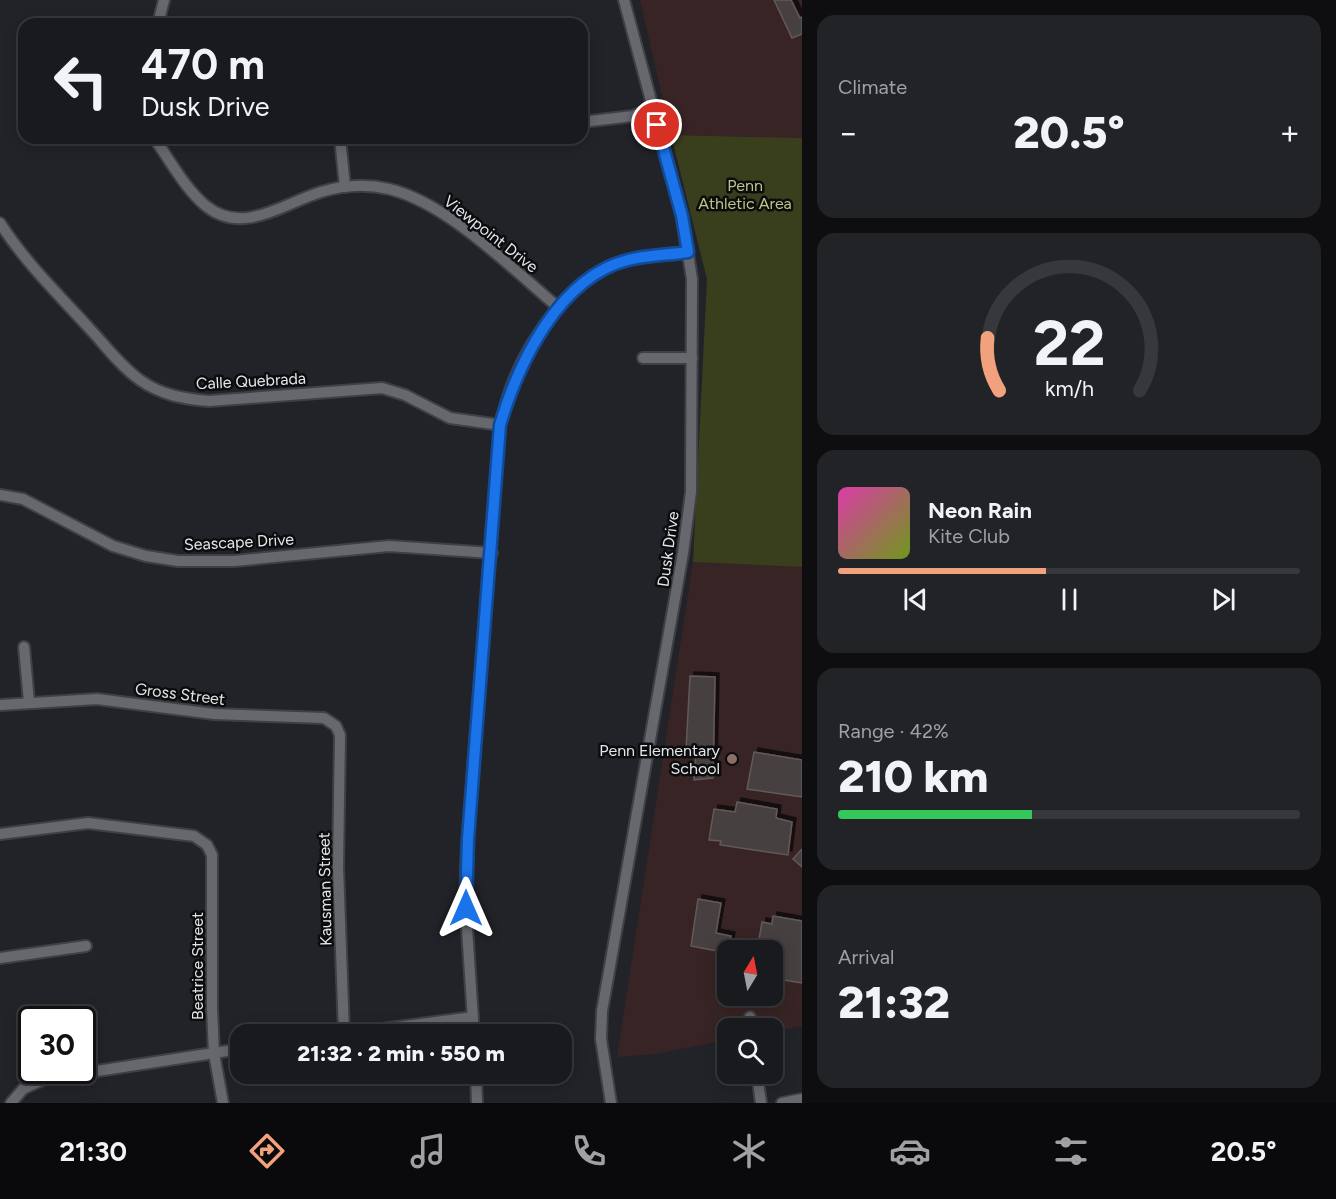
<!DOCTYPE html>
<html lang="en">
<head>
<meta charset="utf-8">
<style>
  :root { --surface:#191a1e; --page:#222327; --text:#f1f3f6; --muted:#9fa1a4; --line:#37383c; --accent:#f1a17b }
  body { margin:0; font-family:Figtree,sans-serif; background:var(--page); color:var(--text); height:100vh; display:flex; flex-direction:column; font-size:22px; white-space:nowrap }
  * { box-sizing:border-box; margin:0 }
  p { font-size:20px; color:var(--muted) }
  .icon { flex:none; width:33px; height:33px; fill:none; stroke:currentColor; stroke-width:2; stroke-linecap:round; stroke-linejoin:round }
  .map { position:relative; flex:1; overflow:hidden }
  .panel { display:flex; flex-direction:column; gap:15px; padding:15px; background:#0e0e10; width:534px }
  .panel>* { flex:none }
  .banner { position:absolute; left:18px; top:18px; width:570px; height:126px; border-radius:18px; box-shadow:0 3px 15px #0003,0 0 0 2px var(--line); background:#191a1e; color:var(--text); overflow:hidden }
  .needle { width:39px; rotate:10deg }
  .buttons { position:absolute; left:717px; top:940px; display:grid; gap:12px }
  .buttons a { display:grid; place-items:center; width:66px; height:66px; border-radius:12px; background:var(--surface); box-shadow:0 3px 15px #0003,0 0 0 2px var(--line); font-size:30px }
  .speed { position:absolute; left:18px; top:1006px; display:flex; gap:12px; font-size:30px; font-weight:700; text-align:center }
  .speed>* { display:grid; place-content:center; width:78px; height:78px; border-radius:50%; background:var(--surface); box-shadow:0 3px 15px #0003,0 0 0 2px var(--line); line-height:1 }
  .speed .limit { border:3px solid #111; border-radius:9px; background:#fff; color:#111 }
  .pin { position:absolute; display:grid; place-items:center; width:51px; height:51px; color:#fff; margin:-26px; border:3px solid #fff; border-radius:50%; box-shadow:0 2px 6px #0007 }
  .me { position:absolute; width:66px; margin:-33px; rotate:0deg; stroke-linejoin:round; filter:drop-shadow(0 0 4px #0008) }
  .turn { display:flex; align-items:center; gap:21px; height:126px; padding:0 24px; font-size:27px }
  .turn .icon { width:78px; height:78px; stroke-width:2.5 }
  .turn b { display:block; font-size:42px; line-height:51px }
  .big { font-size:45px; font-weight:800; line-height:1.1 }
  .panel .tile { flex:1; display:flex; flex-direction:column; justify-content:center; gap:9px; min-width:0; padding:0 21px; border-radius:18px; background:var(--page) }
  .panel .dial { align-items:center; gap:0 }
  .dial svg { height:156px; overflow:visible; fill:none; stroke:var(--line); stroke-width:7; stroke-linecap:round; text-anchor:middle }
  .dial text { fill:var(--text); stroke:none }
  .song { display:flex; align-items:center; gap:18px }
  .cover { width:72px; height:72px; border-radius:9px; background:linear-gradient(135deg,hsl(320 70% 55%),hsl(80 70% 35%)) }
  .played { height:6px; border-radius:3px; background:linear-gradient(90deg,var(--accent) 45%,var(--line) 45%) }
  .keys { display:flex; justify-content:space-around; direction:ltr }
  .heat { display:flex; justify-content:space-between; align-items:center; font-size:33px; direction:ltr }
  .charge { height:9px; border-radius:4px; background:linear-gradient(90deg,#34c759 42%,var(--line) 0) }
  .trip { position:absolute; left:230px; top:1024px; width:342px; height:60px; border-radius:18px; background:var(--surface); box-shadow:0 3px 15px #0003,0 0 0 2px var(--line); font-weight:800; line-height:60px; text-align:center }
  .tabs { display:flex; height:96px; justify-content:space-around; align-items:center; background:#0a0a0c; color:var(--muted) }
  .tabs .icon { width:42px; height:42px }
  .tabs .active { color:var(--accent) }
  .tabs b { font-size:27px; color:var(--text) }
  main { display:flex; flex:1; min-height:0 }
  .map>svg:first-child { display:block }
  .education { fill:#382424; fill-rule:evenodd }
  .green { fill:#393e1d }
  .building { fill:#47403f; stroke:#615a59; stroke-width:1.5; filter:url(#shadow) }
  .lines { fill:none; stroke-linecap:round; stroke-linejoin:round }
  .minor-casing { stroke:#3f4045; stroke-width:14 }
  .minor { stroke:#66686e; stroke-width:10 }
  .route-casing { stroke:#114b97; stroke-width:15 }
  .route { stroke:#1a73e8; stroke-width:10 }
  .education-dot { fill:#8d6e63; stroke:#0b0c0e; stroke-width:2 }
  .labels { text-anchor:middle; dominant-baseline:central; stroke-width:5; stroke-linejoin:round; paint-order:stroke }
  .park-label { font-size:16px; fill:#bcc786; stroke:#0b0c0e }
  .street-label { font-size:16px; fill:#e5e6e9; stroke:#0b0c0e }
  .poi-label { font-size:16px; fill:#e5e6e9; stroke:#0b0c0e; text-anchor:end }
</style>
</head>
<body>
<main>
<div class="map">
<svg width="802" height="1103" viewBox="0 0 802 1103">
  <defs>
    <filter id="shadow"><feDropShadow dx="4" dy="-4" stdDeviation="0" flood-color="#0009"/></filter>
  </defs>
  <rect width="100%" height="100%" fill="#212328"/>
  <!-- education -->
  <g class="education">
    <polygon points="640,0 802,0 802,138 671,135"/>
    <path d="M693,562L802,567V1026L773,1032L772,1029H728L727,1040L655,1054L617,1057ZM728,951H772V996H728Z"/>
  </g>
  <!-- green -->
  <polygon class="green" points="671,135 802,138 802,567 693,562 707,279"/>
  <!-- building -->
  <g class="building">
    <polygon points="774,0 791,0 800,18 802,17 802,34 792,38"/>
    <polygon points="690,676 715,677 713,778 694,780 696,752 686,750"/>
    <polygon points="754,752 802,760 802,797 747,789"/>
    <polygon points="737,802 777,809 776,818 792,822 788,855 720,845 721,841 709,840 714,809 735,812"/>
    <polygon points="802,849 802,867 793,859"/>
    <polygon points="698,899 721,903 716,933 731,936 728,953 691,946"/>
    <polygon points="773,916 802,921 802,983 772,978 772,951 757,951 762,922 772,924"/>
  </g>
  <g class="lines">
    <defs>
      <g id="minor">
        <polyline points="158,24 164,0"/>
        <polyline points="582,122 633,116 653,108"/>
        <path d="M154,138C170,160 185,189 206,206C243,236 284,203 321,192C343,185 367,184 389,189C448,203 512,269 559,308"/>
        <polyline points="340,138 345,187"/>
        <path d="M0,223C25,262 58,294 89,328C105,345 120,366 140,380C161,395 184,399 209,401L382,388L405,395L450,418L500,425"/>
        <polyline points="643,358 692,358"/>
        <polyline points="0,495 23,499 113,546 146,556 178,561 234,561 389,546 492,553"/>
        <polyline points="24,647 29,702"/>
        <polyline points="0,705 97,699 214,714 324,718 336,726 340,735 338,867 344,1034"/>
        <polyline points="0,834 88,823 194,836 207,845 212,855 212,1009 214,1053 223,1103"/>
        <polyline points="0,958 86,946"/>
        <polyline points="750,1017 752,1029"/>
        <polyline points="337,1035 473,1017"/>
        <path d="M474,1035L465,898L467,847L500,425C504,412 507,398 512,385C530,337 576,272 628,260C647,255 669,255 688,252"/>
        <polyline points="476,1074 477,1103"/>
        <polyline points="757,1074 761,1103"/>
        <polyline points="11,1103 23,1089 45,1079 240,1049"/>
        <polyline points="611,1103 601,1039 602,1011 683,553 691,492 692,279 682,216 624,0"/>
        <polyline points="782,1103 802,1099"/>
      </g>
    </defs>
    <!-- minor casing -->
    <use href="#minor" class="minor-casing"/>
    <!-- minor -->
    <use href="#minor" class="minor"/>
  </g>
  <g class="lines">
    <defs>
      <path id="route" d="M466,908L468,839L500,425C518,364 559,277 628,260C648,255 669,255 688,252L682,216L657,125"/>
    </defs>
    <!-- route casing -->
    <use href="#route" class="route-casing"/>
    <!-- route -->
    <use href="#route" class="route"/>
  </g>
  <!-- markers -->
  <circle class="education-dot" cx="732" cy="759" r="6"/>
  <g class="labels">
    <!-- park labels -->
    <g class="park-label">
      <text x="745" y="185">Penn<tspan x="745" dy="18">Athletic Area</tspan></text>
    </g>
    <!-- street labels -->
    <g class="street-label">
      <text transform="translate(491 234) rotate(38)">Viewpoint Drive</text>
      <text transform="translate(251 381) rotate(-3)">Calle Quebrada</text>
      <text transform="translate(239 542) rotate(-3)">Seascape Drive</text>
      <text transform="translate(668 549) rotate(-82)">Dusk Drive</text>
      <text transform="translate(180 694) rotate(7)">Gross Street</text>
      <text transform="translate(325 889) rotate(-91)">Kausman Street</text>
      <text transform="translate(197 966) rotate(-90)">Beatrice Street</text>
    </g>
    <!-- poi labels -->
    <g class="poi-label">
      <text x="720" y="750">Penn Elementary<tspan x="720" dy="18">School</tspan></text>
    </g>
  </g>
</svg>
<div class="buttons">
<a><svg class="needle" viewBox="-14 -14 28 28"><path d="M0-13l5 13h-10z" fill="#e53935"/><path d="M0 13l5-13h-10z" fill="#9fa1a4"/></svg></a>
<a><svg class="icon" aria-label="search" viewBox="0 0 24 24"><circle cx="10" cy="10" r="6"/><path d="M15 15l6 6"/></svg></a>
</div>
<div class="speed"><div class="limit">30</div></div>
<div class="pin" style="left:657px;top:125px;background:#d93025"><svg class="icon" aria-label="arrive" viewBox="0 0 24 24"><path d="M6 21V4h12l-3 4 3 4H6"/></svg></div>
<svg class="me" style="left:466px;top:908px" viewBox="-20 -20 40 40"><path d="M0-17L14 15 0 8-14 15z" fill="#1a73e8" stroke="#fff" stroke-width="4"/></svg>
<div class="trip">21:32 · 2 min · 550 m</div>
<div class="banner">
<div class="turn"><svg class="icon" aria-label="left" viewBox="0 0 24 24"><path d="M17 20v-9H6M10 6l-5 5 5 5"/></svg><div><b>470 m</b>Dusk Drive</div></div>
</div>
</div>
<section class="panel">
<div class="tile"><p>Climate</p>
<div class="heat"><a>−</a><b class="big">20.5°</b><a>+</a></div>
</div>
<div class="tile dial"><svg viewBox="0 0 100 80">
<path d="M14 69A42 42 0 1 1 86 69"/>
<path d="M14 69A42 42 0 0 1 8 42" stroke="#f1a17b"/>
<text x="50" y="56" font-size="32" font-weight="700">22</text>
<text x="50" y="72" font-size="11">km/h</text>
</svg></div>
<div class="tile">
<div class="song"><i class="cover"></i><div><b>Neon Rain</b><p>Kite Club</p></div></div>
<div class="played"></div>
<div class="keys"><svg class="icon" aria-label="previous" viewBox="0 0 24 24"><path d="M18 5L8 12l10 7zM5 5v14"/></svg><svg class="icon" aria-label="pause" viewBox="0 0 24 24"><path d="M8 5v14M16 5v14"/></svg><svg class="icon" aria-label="next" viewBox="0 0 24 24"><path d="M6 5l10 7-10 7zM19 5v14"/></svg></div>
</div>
<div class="tile"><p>Range · 42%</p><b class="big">210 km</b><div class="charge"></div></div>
<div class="tile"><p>Arrival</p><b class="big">21:32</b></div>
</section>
</main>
<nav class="tabs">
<b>21:30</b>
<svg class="icon active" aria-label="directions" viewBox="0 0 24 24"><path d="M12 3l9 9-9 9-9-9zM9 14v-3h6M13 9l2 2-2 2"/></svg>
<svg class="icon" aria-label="music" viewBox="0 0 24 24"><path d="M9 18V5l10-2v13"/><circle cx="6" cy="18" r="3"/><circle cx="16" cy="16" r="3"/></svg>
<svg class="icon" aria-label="phone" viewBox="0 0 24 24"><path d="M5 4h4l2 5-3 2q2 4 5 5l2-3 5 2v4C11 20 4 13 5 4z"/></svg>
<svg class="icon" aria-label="climate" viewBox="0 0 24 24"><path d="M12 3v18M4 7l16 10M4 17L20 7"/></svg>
<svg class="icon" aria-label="car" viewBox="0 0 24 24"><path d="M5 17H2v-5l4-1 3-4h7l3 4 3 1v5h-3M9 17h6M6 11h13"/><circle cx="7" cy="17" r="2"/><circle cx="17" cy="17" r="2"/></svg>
<svg class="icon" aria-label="filters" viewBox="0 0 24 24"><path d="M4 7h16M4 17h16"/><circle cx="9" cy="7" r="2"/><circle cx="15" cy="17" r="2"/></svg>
<b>20.5°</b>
</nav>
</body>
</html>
